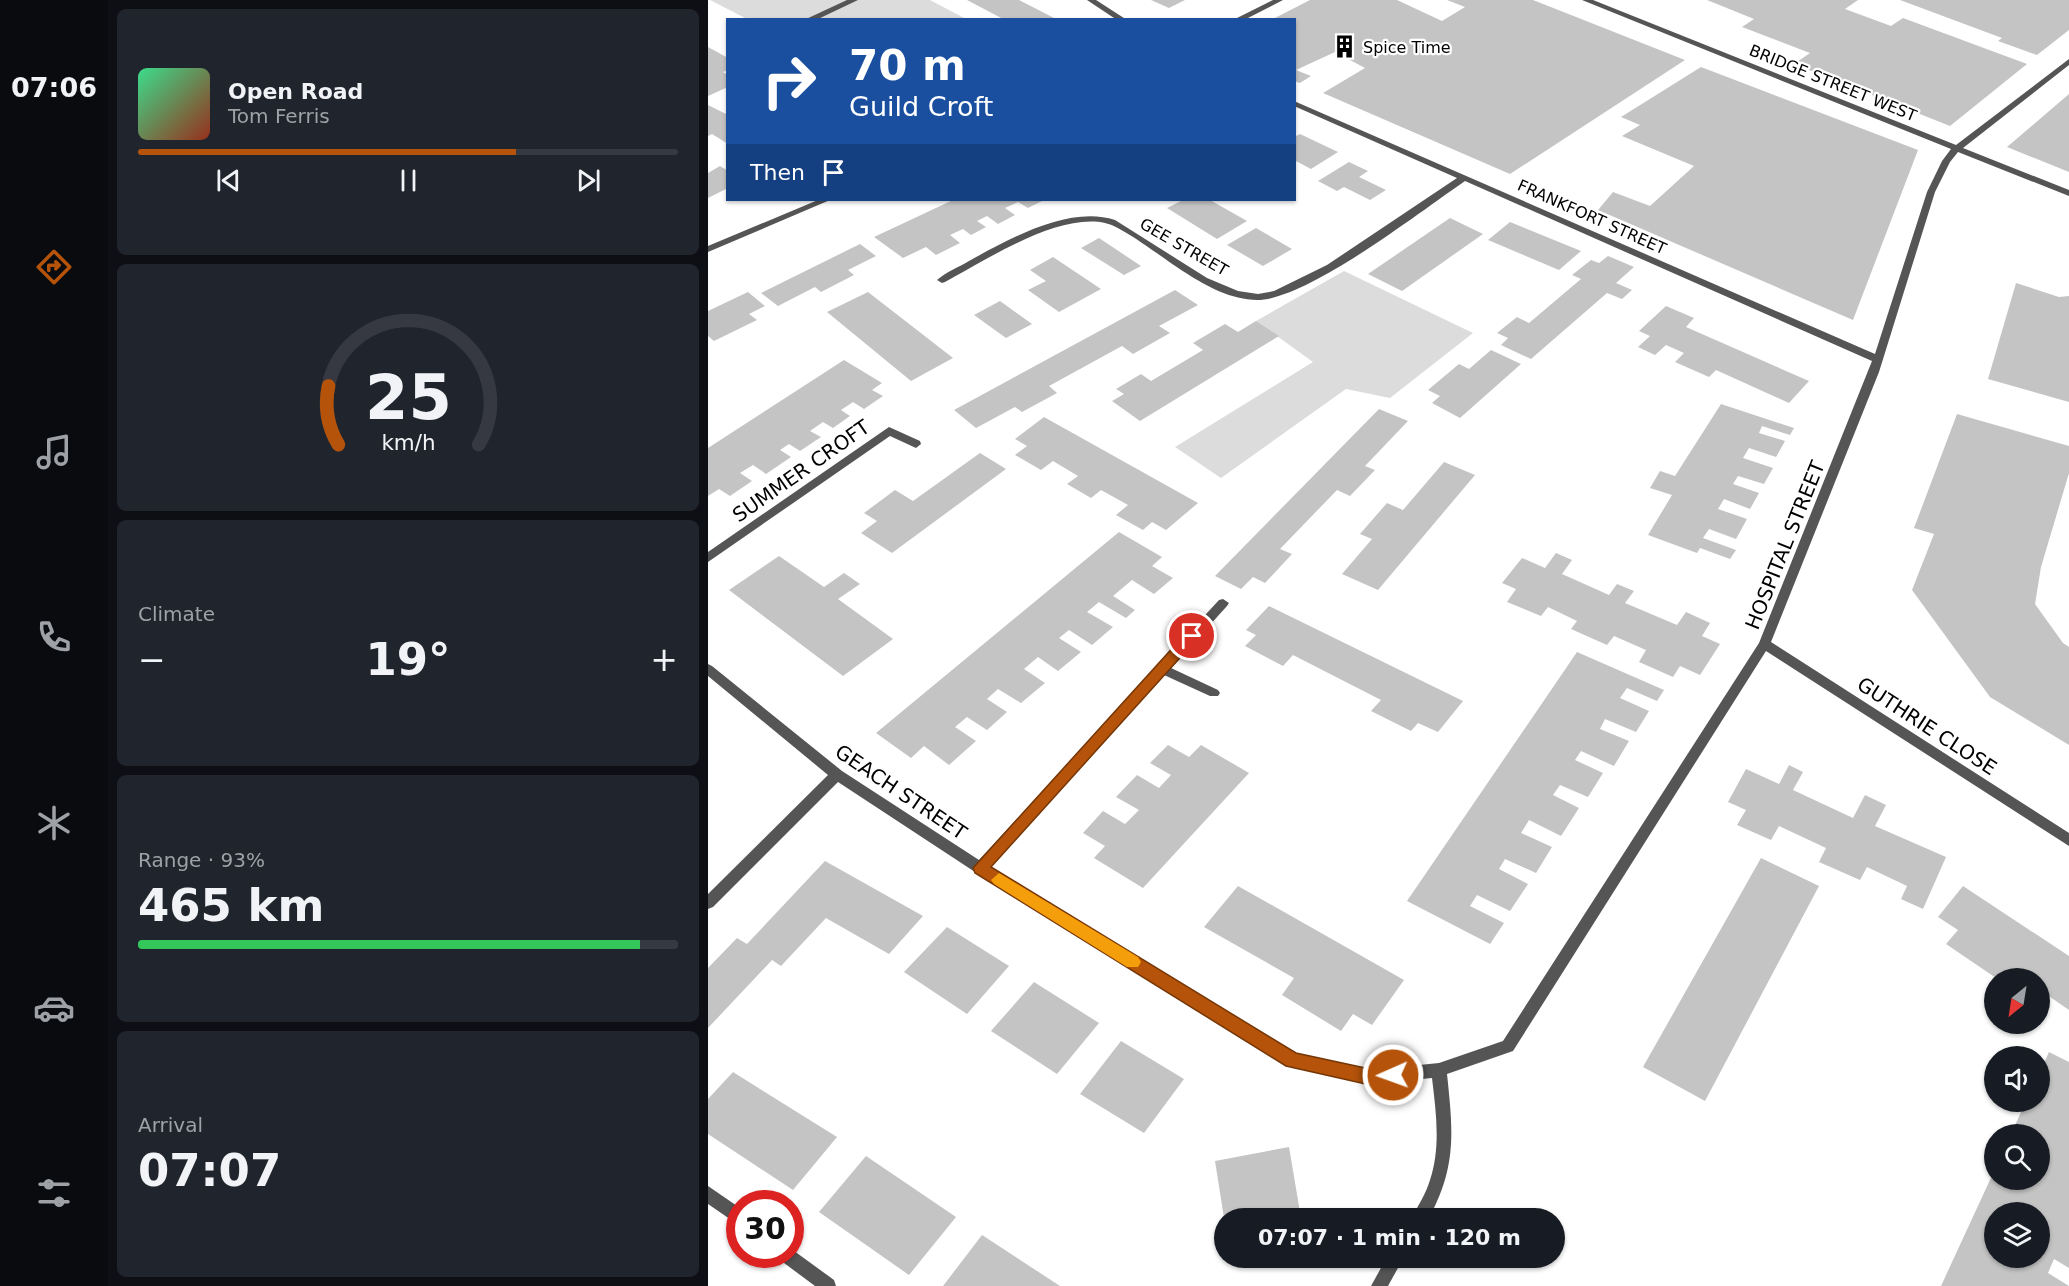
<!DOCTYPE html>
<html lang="en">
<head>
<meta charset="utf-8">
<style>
  :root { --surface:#171b24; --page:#20242c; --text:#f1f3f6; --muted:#9ea1a6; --line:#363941; --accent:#b45309 }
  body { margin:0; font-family:"DejaVu Sans",sans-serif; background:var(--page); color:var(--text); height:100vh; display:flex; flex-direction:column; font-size:22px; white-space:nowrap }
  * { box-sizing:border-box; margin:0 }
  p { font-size:20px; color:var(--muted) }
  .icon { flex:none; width:33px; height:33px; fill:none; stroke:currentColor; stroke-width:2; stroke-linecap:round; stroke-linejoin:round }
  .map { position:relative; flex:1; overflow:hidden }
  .details { display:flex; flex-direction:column; gap:9px; padding:9px; background:#0d0f14; width:600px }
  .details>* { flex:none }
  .top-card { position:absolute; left:18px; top:18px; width:570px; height:183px; border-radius:0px; box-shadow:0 2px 4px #0004; background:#1a4fa0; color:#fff; overflow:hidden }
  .needle { width:39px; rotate:210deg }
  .controls { position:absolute; left:1276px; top:968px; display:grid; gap:12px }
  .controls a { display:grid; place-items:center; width:66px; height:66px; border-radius:50%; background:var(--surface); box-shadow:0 2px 4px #0004; font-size:30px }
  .speed { position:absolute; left:18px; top:1190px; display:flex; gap:12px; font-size:30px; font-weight:700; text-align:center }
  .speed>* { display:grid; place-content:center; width:78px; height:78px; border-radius:50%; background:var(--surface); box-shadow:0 2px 4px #0004; line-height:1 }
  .speed .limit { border:9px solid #d22; background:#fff; color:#111 }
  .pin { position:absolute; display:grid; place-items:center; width:51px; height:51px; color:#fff; margin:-26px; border:3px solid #fff; border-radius:50%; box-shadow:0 2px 6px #0007 }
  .me { position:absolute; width:66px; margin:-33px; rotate:268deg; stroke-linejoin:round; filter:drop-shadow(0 0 4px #0008) }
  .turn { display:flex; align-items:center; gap:21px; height:126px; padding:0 24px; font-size:27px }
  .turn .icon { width:78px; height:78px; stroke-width:2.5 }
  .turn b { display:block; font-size:42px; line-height:51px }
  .then { display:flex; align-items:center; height:57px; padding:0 24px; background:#0003; gap:12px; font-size:22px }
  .big { font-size:45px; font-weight:700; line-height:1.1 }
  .details .tile { flex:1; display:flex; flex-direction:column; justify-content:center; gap:9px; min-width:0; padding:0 21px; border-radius:9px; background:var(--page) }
  .details .dial { align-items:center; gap:0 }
  .dial svg { height:156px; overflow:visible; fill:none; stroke:var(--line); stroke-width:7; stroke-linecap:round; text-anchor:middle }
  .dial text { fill:var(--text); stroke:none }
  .song { display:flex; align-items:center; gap:18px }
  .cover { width:72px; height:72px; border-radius:9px; background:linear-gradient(135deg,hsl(150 70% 55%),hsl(10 70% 35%)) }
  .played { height:6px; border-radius:3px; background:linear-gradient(90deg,var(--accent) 70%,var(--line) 70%) }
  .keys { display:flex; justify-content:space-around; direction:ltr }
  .heat { display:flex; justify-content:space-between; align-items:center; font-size:33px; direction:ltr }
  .charge { height:9px; border-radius:4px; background:linear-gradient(90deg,#34c759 93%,var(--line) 0) }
  .trip { position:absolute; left:506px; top:1208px; width:351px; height:60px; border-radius:30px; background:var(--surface); box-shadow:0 2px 4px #0004; font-weight:700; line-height:60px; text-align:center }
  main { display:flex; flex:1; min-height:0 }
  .tab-bar { display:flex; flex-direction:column; width:108px; justify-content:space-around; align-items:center; background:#090b0e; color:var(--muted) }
  .tab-bar .icon { width:42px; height:42px }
  .tab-bar .current { color:var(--accent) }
  .tab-bar b { font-size:27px; color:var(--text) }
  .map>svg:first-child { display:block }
  .green { fill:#dcdcdc }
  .building { fill:#c4c4c4; fill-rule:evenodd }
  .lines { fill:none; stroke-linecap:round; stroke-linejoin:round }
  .service { fill:#555; fill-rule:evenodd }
  .minor { fill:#555; fill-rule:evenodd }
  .route { fill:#b45309; stroke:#753606; stroke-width:1.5 }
  .slow { fill:#f59e0b }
  .labels { text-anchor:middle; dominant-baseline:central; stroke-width:4.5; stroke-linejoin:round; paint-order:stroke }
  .far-poi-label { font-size:16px; fill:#000; stroke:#fff; text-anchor:start }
  .far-street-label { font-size:16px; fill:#000; stroke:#fff }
  .street-label { font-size:20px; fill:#000; stroke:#fff }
</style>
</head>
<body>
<main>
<nav class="tab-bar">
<b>07:06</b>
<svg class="icon current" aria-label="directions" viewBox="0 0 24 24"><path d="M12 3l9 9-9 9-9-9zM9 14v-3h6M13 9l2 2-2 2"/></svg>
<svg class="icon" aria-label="music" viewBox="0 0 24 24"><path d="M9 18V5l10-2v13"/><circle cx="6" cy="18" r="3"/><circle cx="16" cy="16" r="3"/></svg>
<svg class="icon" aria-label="phone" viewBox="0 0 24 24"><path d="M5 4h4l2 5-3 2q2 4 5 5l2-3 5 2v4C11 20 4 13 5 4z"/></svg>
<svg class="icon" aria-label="climate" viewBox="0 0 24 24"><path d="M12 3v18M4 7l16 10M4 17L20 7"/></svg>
<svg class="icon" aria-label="car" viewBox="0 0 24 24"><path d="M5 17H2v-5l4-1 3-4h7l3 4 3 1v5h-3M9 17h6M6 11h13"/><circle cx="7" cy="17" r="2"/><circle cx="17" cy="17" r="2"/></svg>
<svg class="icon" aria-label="filters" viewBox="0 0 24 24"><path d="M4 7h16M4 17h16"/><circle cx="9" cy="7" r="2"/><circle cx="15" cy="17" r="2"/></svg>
</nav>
<section class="details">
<div class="tile">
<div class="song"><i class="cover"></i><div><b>Open Road</b><p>Tom Ferris</p></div></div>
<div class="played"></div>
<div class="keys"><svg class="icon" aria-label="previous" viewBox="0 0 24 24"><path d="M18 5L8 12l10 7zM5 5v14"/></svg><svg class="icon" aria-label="pause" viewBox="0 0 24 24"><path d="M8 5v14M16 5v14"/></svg><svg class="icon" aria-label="next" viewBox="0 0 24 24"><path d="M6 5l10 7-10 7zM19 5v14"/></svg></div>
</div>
<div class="tile dial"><svg viewBox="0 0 100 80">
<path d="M14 69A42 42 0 1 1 86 69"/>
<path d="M14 69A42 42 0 0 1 9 39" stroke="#b45309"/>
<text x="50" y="56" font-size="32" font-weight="700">25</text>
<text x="50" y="72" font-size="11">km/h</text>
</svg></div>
<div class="tile"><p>Climate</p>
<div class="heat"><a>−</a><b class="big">19°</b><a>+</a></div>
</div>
<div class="tile"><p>Range · 93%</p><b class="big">465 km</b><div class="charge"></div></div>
<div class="tile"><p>Arrival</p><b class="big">07:07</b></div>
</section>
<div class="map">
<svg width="1361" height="1286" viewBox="0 0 1361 1286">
  <rect width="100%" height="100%" fill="#fff"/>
  <!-- green -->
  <g class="green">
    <polygon points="2,0 222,0 258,19 39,19"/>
    <polygon points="636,271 765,333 682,398 638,389 513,478 467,447 605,362 548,321"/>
  </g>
  <!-- building -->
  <g class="building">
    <polygon points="259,0 311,0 350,20 297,20"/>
    <polygon points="443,0 477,0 461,8"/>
    <polygon points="602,0 689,0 734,21 757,7 739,0 825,0 977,60 802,174 615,93 657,68 627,52 588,70 603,76 592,83 586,81 586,20 563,20"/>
    <polygon points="999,0 1150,0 1137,9 1183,26 1195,18 1319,64 1242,126 1086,64 1102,53 1034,27 1046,19"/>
    <polygon points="1192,0 1361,0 1361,30 1329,55 1290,41 1294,38"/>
    <polygon points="0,47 20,58 20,70 15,72 20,75 20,87 0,96"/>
    <polygon points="993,67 1210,150 1145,320 890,210 905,192 942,206 986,166 914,136 932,125 913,117"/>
    <polygon points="1361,94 1361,172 1299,147"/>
    <polygon points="0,105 20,115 20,144 4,134 0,136"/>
    <polygon points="592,134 630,152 603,169 586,160 586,137"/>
    <polygon points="641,162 660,171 651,177 678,190 662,200 636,187 629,191 610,181"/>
    <polygon points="12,166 20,171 20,188 0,198 0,173"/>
    <polygon points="245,200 336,200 320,208 310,202 297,208 307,215 290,224 279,216 269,221 278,227 263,235 255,229 242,235 252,243 228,255 218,247 195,258 166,237"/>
    <polygon points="475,200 502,200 539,221 509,239 459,208"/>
    <polygon points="742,218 775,234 694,291 660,274"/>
    <polygon points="802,222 873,251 851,270 780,240"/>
    <polygon points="548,228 584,249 555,266 519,245"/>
    <polygon points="391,238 433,266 416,275 373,248"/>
    <polygon points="152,244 168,256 140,270 146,275 113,292 107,287 70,306 53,293"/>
    <polygon points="900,256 926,267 908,283 924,290 914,299 899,293 823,359 793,345 800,338 789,333 809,317 821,323 873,279 864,275 883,260 891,263"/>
    <polygon points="345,257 393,289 351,312 320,290 338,281 322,270"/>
    <polygon points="1308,283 1351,297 1361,296 1361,402 1280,379"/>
    <polygon points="467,290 490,305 451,326 462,333 425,354 414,346 341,386 349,393 314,412 307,407 268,428 246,410"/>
    <polygon points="40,292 57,306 41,314 49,320 6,341 0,336 0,311"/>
    <polygon points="160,292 245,358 203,381 119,312"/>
    <polygon points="292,301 324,324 298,338 266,315"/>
    <polygon points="958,306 986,318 978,327 1101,381 1081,403 1008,370 1001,377 967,362 976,353 958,345 947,355 930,347 942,336 931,331"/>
    <polygon points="548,321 571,336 432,421 404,401 416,394 408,389 433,374 443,381 495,350 485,343 517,324 530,332"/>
    <polygon points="783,350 813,364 752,418 724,403 732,396 720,390 751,364 761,369"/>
    <polygon points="136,360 174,383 164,390 175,396 156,409 145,402 133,410 142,416 125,428 115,422 102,431 113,437 92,451 81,444 72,450 83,457 58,474 45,465 32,473 44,481 22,496 11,489 0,496 0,448"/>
    <polygon points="1013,404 1086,428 1082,435 1054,426 1051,433 1077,441 1068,457 1041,448 1035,458 1065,468 1056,484 1030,476 1025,484 1051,493 1042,509 1016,499 1010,509 1039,519 1028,539 1001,529 995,538 1028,550 1022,559 992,548 989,553 940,535 964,495 942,488 952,471 967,476"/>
    <polygon points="671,409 700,421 657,466 667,470 642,496 629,490 572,549 584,554 557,583 545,577 533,589 507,576"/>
    <polygon points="1249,414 1361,446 1361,473 1333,567 1327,604 1355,643 1361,647 1361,745 1282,697 1204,590 1226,534 1206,528"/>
    <polygon points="336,417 490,503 458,530 444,522 435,530 408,515 420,505 393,490 383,498 359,484 370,476 345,461 333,470 307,455 319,446 307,439"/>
    <polygon points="272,453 298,469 184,553 153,533 169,521 156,513 187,490 205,501"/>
    <polygon points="736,462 767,475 670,590 634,574 664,539 652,534 679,503 695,510"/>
    <polygon points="411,532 454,557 444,566 465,578 446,594 424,580 405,596 427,610 418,618 391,602 379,612 405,627 384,645 361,630 351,638 373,652 350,671 330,657 316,669 337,683 313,703 290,689 279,699 299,712 279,730 259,717 247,727 268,741 241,765 216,746 203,758 168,733"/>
    <polygon points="848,553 864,560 854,574 901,595 909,584 926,591 917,603 969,625 978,612 1002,623 994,636 1012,644 992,675 972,666 965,677 931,662 938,650 906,636 899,645 863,629 869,621 840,607 833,616 799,602 808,589 794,583 814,558 837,568"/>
    <polygon points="71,556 116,587 136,573 152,584 130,599 185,639 135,676 21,590"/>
    <polygon points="561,606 755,701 730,732 710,723 703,731 663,711 673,700 585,655 575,666 537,646 548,635 538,630"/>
    <polygon points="869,652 956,690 949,701 919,688 912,698 941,711 928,732 897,719 892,729 921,741 906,766 873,751 867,760 895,773 880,797 852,785 845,795 871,808 853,836 821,820 813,833 844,847 828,873 797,859 791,869 820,884 802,911 769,895 762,906 796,923 782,944 699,901"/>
    <polygon points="460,745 481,757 493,745 541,773 435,888 386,858 397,846 375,833 395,811 417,824 431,810 408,797 429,775 451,788 463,775 442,763"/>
    <polygon points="1081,765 1095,772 1085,790 1145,818 1157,795 1178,805 1167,826 1238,857 1215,909 1193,899 1199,886 1159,867 1152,880 1111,862 1118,848 1071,826 1063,840 1029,825 1038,810 1020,802 1038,769 1071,784"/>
    <polygon points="1053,858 1111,886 997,1101 935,1067"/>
    <polygon points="117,861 215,916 181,954 118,918 73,966 64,960 0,1028 0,968 29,938 39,944"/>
    <polygon points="530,886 696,980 664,1025 645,1014 633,1031 574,995 586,978 496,927"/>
    <polygon points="1255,886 1361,956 1361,1010 1332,990 1332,978 1314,978 1302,970 1296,978 1288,978 1238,944 1250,930 1230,917"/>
    <polygon points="239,927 301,966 259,1014 196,972"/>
    <polygon points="326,982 391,1023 349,1074 283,1031"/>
    <polygon points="413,1041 476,1079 436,1133 372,1094"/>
    <path d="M1341,1052L1361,1062V1268L1346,1259L1340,1273L1361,1286H1233L1287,1169V1179H1332V1134H1303L1318,1101H1332V1072ZM1287,1212H1332V1257H1287Z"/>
    <polygon points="25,1072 129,1137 85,1190 0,1134 0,1099"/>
    <polygon points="581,1147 593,1218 516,1218 507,1161"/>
    <polygon points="158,1156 248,1217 201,1275 111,1212"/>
    <polygon points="274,1235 352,1286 235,1286"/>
  </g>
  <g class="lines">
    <!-- service -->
    <polygon class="service" points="139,0 150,0 108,20 96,20"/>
    <!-- minor -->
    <g class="minor">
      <polygon points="379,0 388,0 419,20 409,20"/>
      <polygon points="565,0 575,0 536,20 525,20"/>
      <path d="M874,0H885L1248,145L1361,59V65L1255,148L1361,190V196L1250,152L1242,162L1227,192L1171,372L1063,642L1361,833V846L1058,651L805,1051L739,1074C745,1131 749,1166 721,1218H704C710,1205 718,1194 722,1180C733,1147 728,1112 724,1078L662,1084L579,1065L267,872L130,782L5,907L0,909V894L120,775L0,676V664L4,666L134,771L271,860L511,600L515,599L521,603L519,606L463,668L510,690L512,693L510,696H502L456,675L282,867L587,1054L662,1070L731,1063L795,1041L1051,643L1164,361L757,181C713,211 599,300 549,300C524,300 498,286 478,273C458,261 416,227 397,223C349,213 278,260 237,282L234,283L229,280C238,272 251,267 261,261C301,239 361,205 407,220L499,278L530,291L550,294L566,291L619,265L749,178L586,106V101L1167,354L1219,192L1234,161L1243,149Z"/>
      <polygon points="110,200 122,200 0,252 0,246"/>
      <polygon points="181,427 212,441 213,444 208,448 182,436 0,562 0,552"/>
      <polygon points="0,1186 32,1208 32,1226 0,1204"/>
      <polygon points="82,1248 126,1280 128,1286 107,1286 72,1260 70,1254 82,1254"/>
      <polygon points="679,1257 696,1257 680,1286 663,1286"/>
    </g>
  </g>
  <!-- route -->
  <polygon class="route" points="484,631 489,632 489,639 283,867 588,1053 662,1069 685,1067 691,1069 694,1075 691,1080 662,1085 578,1066 267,873 265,868 479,632"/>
  <!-- slow -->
  <polygon class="slow" points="291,873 430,957 433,962 430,967 419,967 286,884 283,880"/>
  <!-- icons -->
  <defs>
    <symbol id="building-bare" viewBox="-9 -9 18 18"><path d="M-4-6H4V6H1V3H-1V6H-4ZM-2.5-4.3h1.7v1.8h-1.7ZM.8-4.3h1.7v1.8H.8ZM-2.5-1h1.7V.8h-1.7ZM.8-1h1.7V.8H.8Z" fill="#000" stroke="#fff" stroke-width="2.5" paint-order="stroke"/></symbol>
  </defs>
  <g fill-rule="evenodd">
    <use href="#building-bare" x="620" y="30" width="33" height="33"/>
  </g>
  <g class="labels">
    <!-- far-poi labels -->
    <g class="far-poi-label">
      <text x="655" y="47">Spice Time</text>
    </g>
    <!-- far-street labels -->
    <g class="far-street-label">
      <text transform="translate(1125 83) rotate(22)">BRIDGE STREET WEST</text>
      <text transform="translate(884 217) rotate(24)">FRANKFORT STREET</text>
      <text transform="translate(476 247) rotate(30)">GEE STREET</text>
    </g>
    <!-- street labels -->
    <g class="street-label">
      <text transform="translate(93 471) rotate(-35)">SUMMER CROFT</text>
      <text transform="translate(1077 545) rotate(-68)">HOSPITAL STREET</text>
      <text transform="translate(1219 726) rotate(33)">GUTHRIE CLOSE</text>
      <text transform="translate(193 792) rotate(34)">GEACH STREET</text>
    </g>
  </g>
</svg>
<div class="controls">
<a><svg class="needle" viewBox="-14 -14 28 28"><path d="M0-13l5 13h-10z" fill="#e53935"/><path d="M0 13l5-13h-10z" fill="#9ea1a6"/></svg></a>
<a><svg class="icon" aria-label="sound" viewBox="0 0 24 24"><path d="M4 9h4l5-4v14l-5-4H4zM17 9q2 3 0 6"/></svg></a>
<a><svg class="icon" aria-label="search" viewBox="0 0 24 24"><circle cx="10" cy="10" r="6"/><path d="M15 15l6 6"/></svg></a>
<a><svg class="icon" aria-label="layers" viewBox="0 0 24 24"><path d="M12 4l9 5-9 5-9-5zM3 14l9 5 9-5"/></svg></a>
</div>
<div class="speed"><div class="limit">30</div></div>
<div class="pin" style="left:484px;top:636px;background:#d93025"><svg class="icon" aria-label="arrive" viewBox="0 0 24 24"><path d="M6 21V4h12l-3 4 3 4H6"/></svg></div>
<svg class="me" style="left:685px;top:1075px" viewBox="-20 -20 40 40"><circle r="17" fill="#b45309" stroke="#fff" stroke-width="3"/><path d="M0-11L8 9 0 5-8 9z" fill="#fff"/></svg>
<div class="trip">07:07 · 1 min · 120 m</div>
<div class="top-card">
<div class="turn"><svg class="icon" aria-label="right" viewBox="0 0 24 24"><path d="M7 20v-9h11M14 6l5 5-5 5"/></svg><div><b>70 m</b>Guild Croft</div></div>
<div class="then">Then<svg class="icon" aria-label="arrive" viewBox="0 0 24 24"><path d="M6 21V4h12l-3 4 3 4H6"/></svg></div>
</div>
</div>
</main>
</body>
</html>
